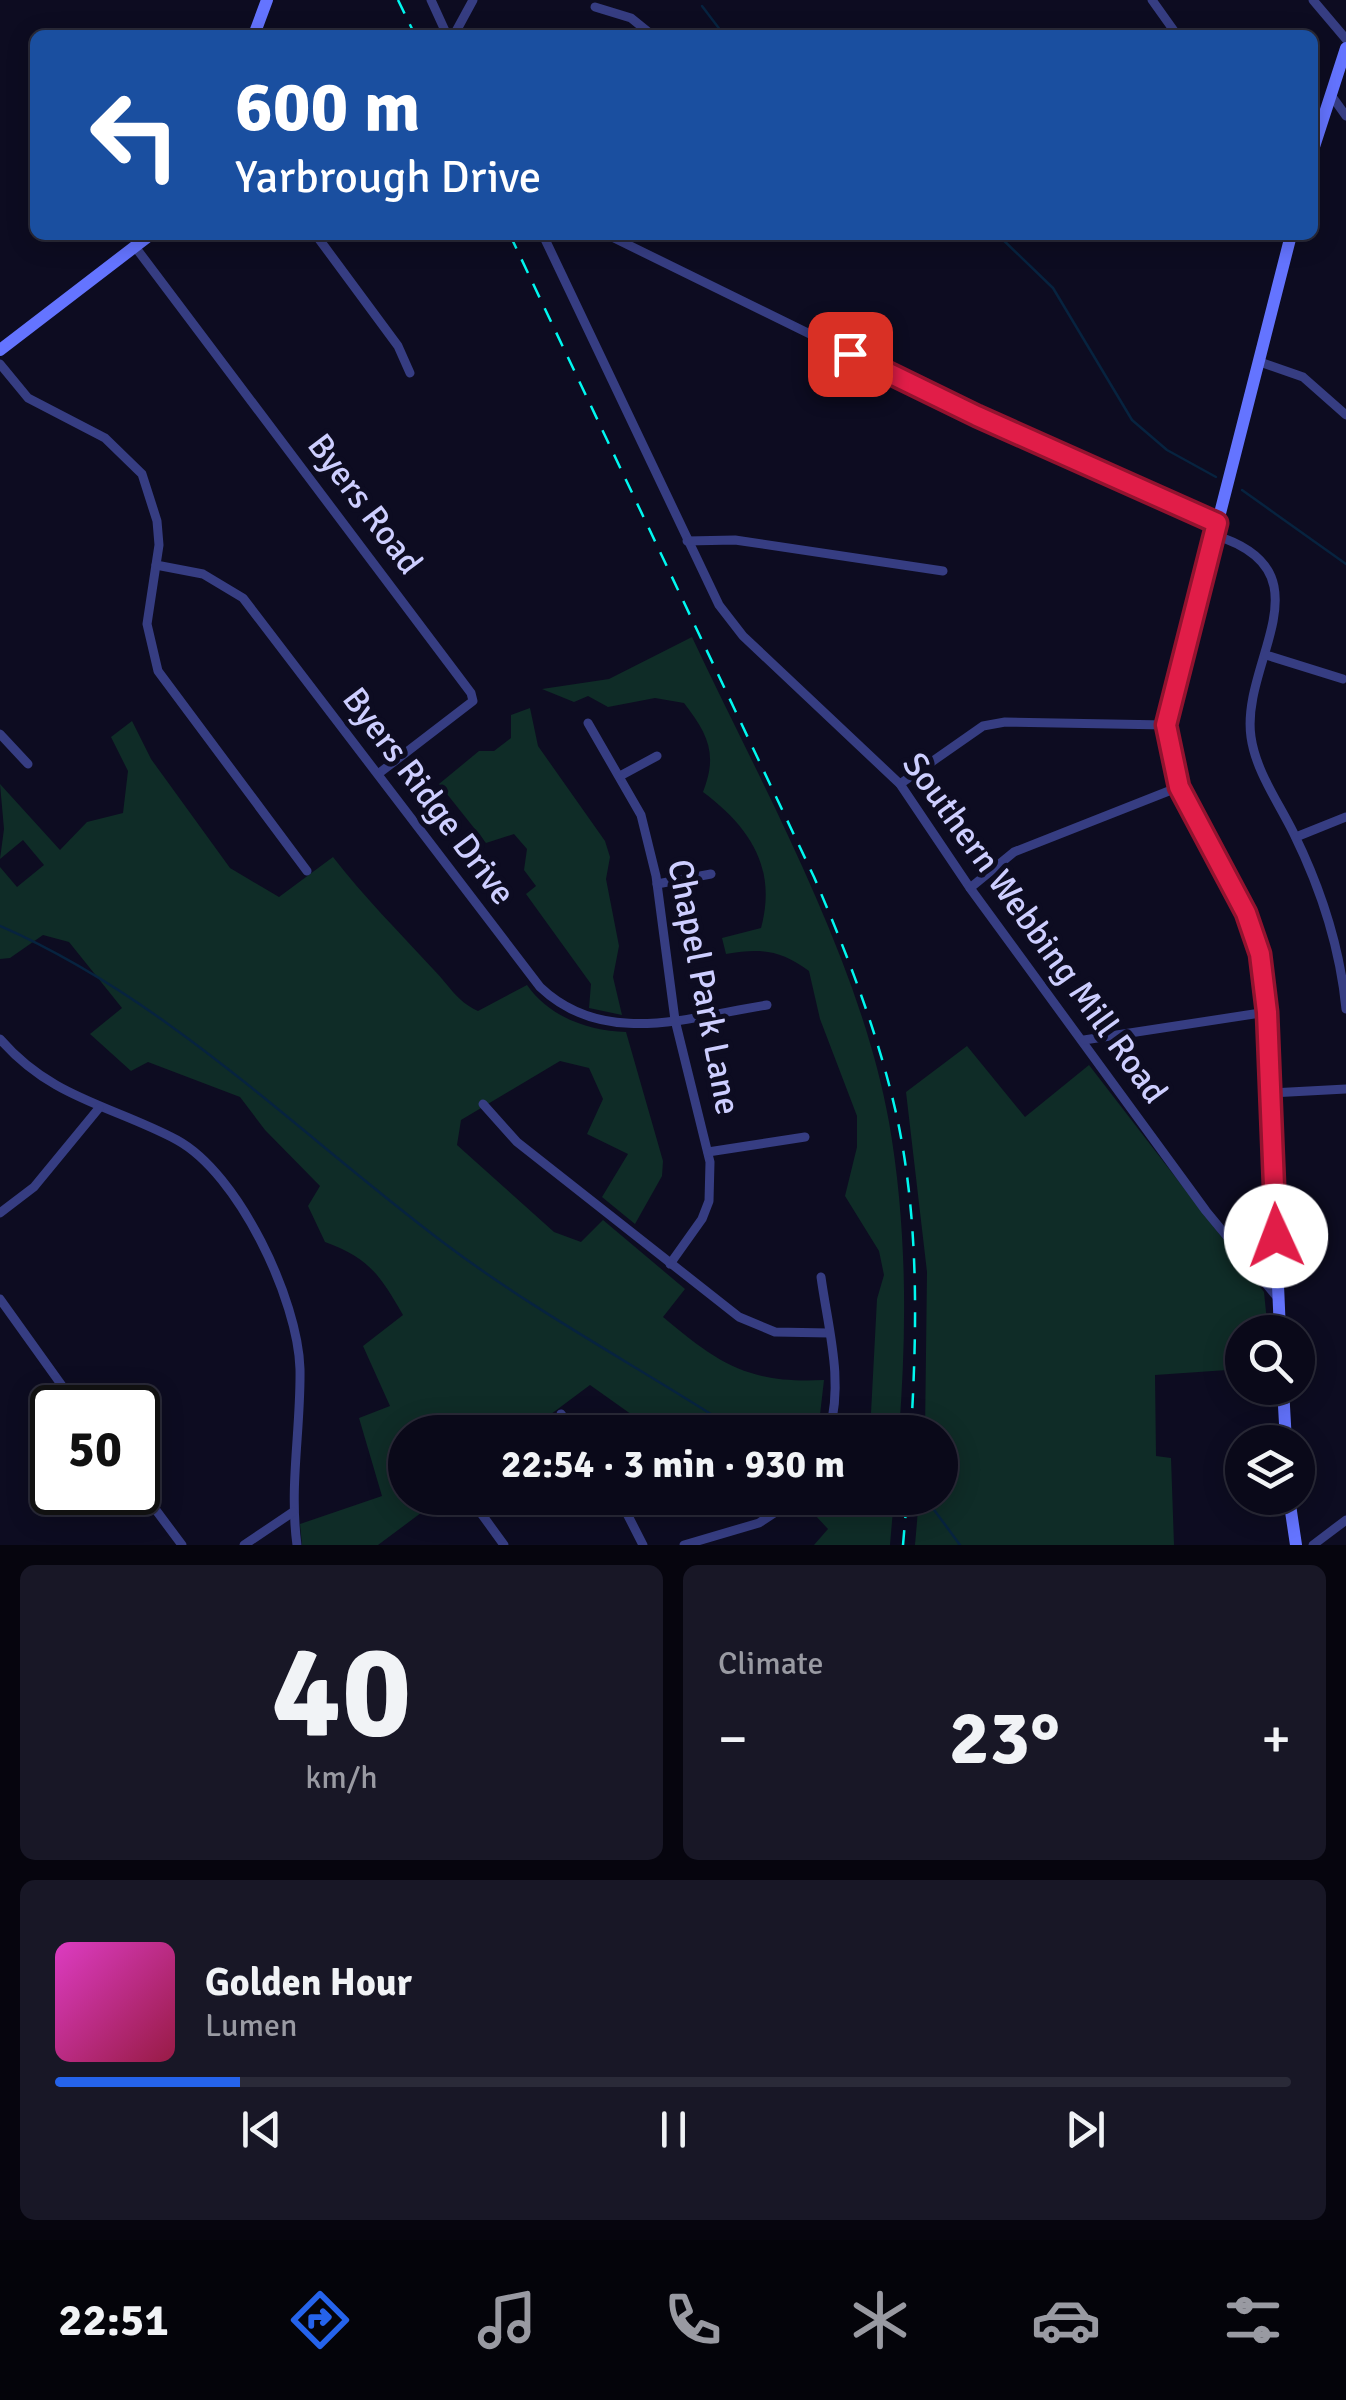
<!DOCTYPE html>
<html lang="en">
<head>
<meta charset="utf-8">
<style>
  :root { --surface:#0a0919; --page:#181726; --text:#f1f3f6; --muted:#999aa2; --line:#2a2a38; --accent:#2563eb }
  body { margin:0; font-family:Signika,sans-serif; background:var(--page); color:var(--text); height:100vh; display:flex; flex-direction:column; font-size:38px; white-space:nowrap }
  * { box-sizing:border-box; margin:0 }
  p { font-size:32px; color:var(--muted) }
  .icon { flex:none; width:55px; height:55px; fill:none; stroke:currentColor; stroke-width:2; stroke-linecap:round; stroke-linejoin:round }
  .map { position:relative; height:1545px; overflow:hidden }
  .side { display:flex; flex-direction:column; gap:20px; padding:20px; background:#06050e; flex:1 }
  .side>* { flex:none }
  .guide { position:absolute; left:30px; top:30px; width:1288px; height:210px; border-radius:15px; box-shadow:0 5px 25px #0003,0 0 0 2px var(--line); background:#1a4fa0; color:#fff; overflow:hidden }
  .controls { position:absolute; left:1225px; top:1315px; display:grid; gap:20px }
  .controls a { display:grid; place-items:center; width:90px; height:90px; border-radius:50%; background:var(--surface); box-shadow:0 5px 25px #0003,0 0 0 2px var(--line); font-size:50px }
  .speed { position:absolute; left:30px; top:1385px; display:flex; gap:20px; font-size:50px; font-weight:700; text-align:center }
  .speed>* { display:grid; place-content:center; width:130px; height:130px; border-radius:50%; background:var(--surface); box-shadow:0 5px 25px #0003,0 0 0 2px var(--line); line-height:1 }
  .speed .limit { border:5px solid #111; border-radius:15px; background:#fff; color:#111 }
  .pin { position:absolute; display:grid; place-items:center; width:85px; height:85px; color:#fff; margin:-42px; border-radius:20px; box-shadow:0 5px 15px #0006 }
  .me { position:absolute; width:110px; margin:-55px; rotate:358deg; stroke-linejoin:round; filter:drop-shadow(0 0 8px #0008) }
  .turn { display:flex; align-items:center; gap:35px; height:210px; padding:0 40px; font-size:45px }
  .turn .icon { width:130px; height:130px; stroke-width:2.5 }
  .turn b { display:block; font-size:70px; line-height:85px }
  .big { font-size:75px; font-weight:700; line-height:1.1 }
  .side .tile { flex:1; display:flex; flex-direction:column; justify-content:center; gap:15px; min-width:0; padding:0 35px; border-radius:15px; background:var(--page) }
  .side .dial { align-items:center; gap:0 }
  .dial b { font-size:130px; line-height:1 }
  .song { display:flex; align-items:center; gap:30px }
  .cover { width:120px; height:120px; border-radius:15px; background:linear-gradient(135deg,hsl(310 70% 55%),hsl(340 70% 35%)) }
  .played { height:10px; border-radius:5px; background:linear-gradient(90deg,var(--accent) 15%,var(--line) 15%) }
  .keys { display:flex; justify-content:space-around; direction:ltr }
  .heat { display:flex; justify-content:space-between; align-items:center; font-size:55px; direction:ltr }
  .side .tiles { flex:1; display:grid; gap:20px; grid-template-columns:1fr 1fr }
  .tile:last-child { grid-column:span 2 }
  .trip { position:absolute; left:388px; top:1415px; width:570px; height:100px; border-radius:50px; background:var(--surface); box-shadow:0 5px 25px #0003,0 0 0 2px var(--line); font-weight:700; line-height:100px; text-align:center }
  .tab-bar { display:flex; height:160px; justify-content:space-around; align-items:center; background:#04040a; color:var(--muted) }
  .tab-bar .icon { width:70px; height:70px }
  .tab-bar .selected { color:var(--accent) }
  .tab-bar b { font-size:45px; color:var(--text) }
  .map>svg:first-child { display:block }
  .green { fill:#0f2c27 }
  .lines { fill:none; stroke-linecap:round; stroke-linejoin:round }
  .stream { stroke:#07233f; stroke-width:2.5 }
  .minor { stroke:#363d82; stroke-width:9 }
  .secondary { stroke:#6474ff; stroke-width:12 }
  .rail { stroke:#00f8f0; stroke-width:2.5; stroke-dasharray:15 12; stroke-linecap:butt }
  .route-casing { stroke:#92132f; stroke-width:25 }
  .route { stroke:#e11d48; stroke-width:18 }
  .labels { text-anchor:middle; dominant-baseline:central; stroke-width:10; stroke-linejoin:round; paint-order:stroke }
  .street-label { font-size:35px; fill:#cdceff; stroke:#0d0c21 }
</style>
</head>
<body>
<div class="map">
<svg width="1346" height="1545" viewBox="0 0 1346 1545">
  <rect width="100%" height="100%" fill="#0d0c21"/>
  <!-- green -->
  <g class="green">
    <path d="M692,637C762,786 860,960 889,1122C907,1225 907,1328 899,1432H870L877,1299L884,1275L879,1251L845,1196L857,1147V1116L820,1019L809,971C780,950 761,948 726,954L722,938L761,928C777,869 751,828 703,792C718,754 708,734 684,703L655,698L608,707L588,696L574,702L542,689L609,679Z"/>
    <polygon points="530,708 538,746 605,841 610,857 606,879 619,946 613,977 622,1015 589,1008 591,984 526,894 536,886 524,870 527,849 514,834 486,843 439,784 479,751 494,751 511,738 511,715"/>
    <path d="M132,721L151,759L230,868L279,897L333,857C364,897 399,932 433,969C450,986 455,1000 478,1011L527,985C549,1017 589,1031 626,1032L663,1161L662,1176L635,1224L602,1197L628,1154L587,1134L603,1099L589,1068L560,1061L461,1120L457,1145L554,1232L581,1242L603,1220L685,1289L663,1317C718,1363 748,1384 824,1380L818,1432H645L635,1417L590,1385L527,1432H405V1498H441L378,1545H302L300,1524L382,1496L359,1418L390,1406L363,1346L403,1315C380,1275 369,1258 325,1242L308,1206L320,1186L265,1130L240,1097L148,1062L131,1071L90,1034L122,1008L69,942L43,935L10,958L0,959V867L17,887L44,865L23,840L0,859L4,829L0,784L60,850L87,822L123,813L128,771L111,737Z"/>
    <polygon points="967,1046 1025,1117 1089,1065 1264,1292 1268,1332 1242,1332 1242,1369 1155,1375 1156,1456 1171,1458 1174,1545 915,1545 919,1498 940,1498 940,1432 925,1432 927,1272 906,1092"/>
    <polygon points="806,1498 894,1498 890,1545 814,1545 828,1529 803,1502"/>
  </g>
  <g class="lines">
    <!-- stream -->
    <g class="stream">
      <polyline points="702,6 724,35"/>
      <polyline points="998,235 1053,288 1132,420 1167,450 1216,477"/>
      <polyline points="1242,490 1346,564"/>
      <path d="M0,926C169,1000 299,1134 444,1243C538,1314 641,1368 739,1432"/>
      <polyline points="929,1503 960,1545"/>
    </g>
    <!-- minor -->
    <g class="minor">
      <polyline points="431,0 447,35"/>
      <polyline points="1152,0 1177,35"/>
      <polyline points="1313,0 1346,39"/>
      <polyline points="595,7 631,18 652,35"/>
      <polyline points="454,35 473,0"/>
      <polyline points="1331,95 1346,116"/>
      <polyline points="316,235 398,346 410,373"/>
      <polyline points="543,235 719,605 743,636 900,784 970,888 1206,1211 1277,1297"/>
      <polyline points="608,235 977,416 1217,523"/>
      <polyline points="136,248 471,693 473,701 378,774"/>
      <polyline points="1260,362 1303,377 1346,415"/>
      <polyline points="0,364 28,398 105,438 142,474 157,521 159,545 147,624 158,671 307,871"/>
      <path d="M1214,535C1333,571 1240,662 1251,737C1256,772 1279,803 1294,834C1322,891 1340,947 1346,1009"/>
      <polyline points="687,541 735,540 943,571"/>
      <path d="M156,565L203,574L243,598L540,987C604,1048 689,1017 767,1005"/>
      <polyline points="1266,655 1343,679"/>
      <polyline points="588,723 641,815 656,876 675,1020 710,1162 709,1201 702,1219 670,1264"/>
      <polyline points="0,734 28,764"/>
      <polyline points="620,776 657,756"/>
      <polyline points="900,784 983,726 1005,722 1166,725"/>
      <polyline points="1296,837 1346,817"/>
      <polyline points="657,884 711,874"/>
      <polyline points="970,888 1014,852 1179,787"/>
      <path d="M0,1039C52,1099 111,1105 177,1140C239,1174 298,1300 300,1369C301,1428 289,1486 297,1545"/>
      <polyline points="1084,1040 1267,1012"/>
      <polyline points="1271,1093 1346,1089"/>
      <polyline points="483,1104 517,1142 739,1317 775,1332 829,1333"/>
      <polyline points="708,1152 805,1137"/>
      <polyline points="0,1213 34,1187 99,1108"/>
      <path d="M821,1277C828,1328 844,1381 829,1432"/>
      <polyline points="0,1299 78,1408"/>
      <polyline points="561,1414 574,1432"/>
      <polyline points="138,1486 182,1545"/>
      <polyline points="470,1498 504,1545"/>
      <polyline points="619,1498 643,1545"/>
      <polyline points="244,1545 293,1512"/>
      <polyline points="684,1545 759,1523 797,1498"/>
      <polyline points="1313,1545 1346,1520"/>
    </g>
    <!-- secondary -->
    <g class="secondary">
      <polyline points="254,35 267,0"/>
      <polyline points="1312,153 1346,48"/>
      <polyline points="0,350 150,235"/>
      <polyline points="1280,1332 1265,977 1246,913 1179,787 1166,725 1291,235"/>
      <polyline points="1283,1388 1286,1442"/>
      <polyline points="1289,1498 1296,1545"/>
    </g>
    <!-- rail -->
    <g class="rail">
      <polyline points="398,0 415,35"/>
      <path d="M510,235L814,877C848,956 880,1038 898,1122C919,1224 917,1329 911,1432"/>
      <polyline points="903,1545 907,1498"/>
    </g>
  </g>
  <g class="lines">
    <defs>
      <polyline id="route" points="850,354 977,416 1217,523 1166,725 1179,787 1246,913 1260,954 1267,1012 1276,1236"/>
    </defs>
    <!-- route casing -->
    <use href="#route" class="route-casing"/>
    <!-- route -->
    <use href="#route" class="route"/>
  </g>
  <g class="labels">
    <!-- street labels -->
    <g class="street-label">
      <text transform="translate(365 504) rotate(53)">Byers Road</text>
      <text transform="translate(429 796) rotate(53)">Byers Ridge Drive</text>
      <text transform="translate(1035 928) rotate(54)">Southern Webbing Mill Road</text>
      <text transform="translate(704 987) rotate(79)">Chapel Park Lane</text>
    </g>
  </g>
</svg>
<div class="controls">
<a><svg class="icon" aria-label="search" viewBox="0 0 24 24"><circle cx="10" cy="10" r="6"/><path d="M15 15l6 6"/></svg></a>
<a><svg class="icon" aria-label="layers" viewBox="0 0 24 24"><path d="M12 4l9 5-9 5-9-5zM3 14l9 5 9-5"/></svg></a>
</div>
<div class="speed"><div class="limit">50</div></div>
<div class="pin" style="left:850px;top:354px;background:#d93025"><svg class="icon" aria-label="arrive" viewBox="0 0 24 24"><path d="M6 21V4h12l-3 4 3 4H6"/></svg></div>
<svg class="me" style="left:1276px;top:1236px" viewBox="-20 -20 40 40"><circle r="19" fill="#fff"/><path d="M0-13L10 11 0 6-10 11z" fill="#e11d48"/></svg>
<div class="trip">22:54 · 3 min · 930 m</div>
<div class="guide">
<div class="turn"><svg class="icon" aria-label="left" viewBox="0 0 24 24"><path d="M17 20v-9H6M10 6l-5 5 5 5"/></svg><div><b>600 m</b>Yarbrough Drive</div></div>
</div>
</div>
<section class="side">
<div class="tiles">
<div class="tile dial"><b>40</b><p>km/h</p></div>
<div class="tile"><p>Climate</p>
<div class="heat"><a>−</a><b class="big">23°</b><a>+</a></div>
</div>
<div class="tile">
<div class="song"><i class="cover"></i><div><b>Golden Hour</b><p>Lumen</p></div></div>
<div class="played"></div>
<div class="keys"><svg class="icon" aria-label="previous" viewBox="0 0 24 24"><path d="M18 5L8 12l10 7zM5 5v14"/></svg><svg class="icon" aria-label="pause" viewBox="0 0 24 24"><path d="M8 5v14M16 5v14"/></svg><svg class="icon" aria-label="next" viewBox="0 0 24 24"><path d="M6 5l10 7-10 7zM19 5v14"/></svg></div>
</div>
</div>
</section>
<nav class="tab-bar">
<b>22:51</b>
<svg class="icon selected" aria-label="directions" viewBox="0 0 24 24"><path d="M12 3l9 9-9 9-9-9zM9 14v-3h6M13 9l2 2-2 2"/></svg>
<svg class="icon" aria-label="music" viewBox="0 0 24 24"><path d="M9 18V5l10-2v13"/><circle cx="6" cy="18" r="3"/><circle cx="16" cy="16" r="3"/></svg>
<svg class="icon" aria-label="phone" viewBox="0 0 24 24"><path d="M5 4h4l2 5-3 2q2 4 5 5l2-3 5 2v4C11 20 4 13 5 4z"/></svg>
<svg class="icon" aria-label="climate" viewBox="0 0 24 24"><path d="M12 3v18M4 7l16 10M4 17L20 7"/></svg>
<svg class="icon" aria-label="car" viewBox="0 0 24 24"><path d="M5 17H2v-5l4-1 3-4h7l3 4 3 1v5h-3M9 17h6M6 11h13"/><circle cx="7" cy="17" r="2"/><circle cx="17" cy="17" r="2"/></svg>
<svg class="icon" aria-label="filters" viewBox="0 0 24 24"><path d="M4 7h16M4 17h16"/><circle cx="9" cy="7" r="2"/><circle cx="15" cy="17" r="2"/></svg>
</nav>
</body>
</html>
